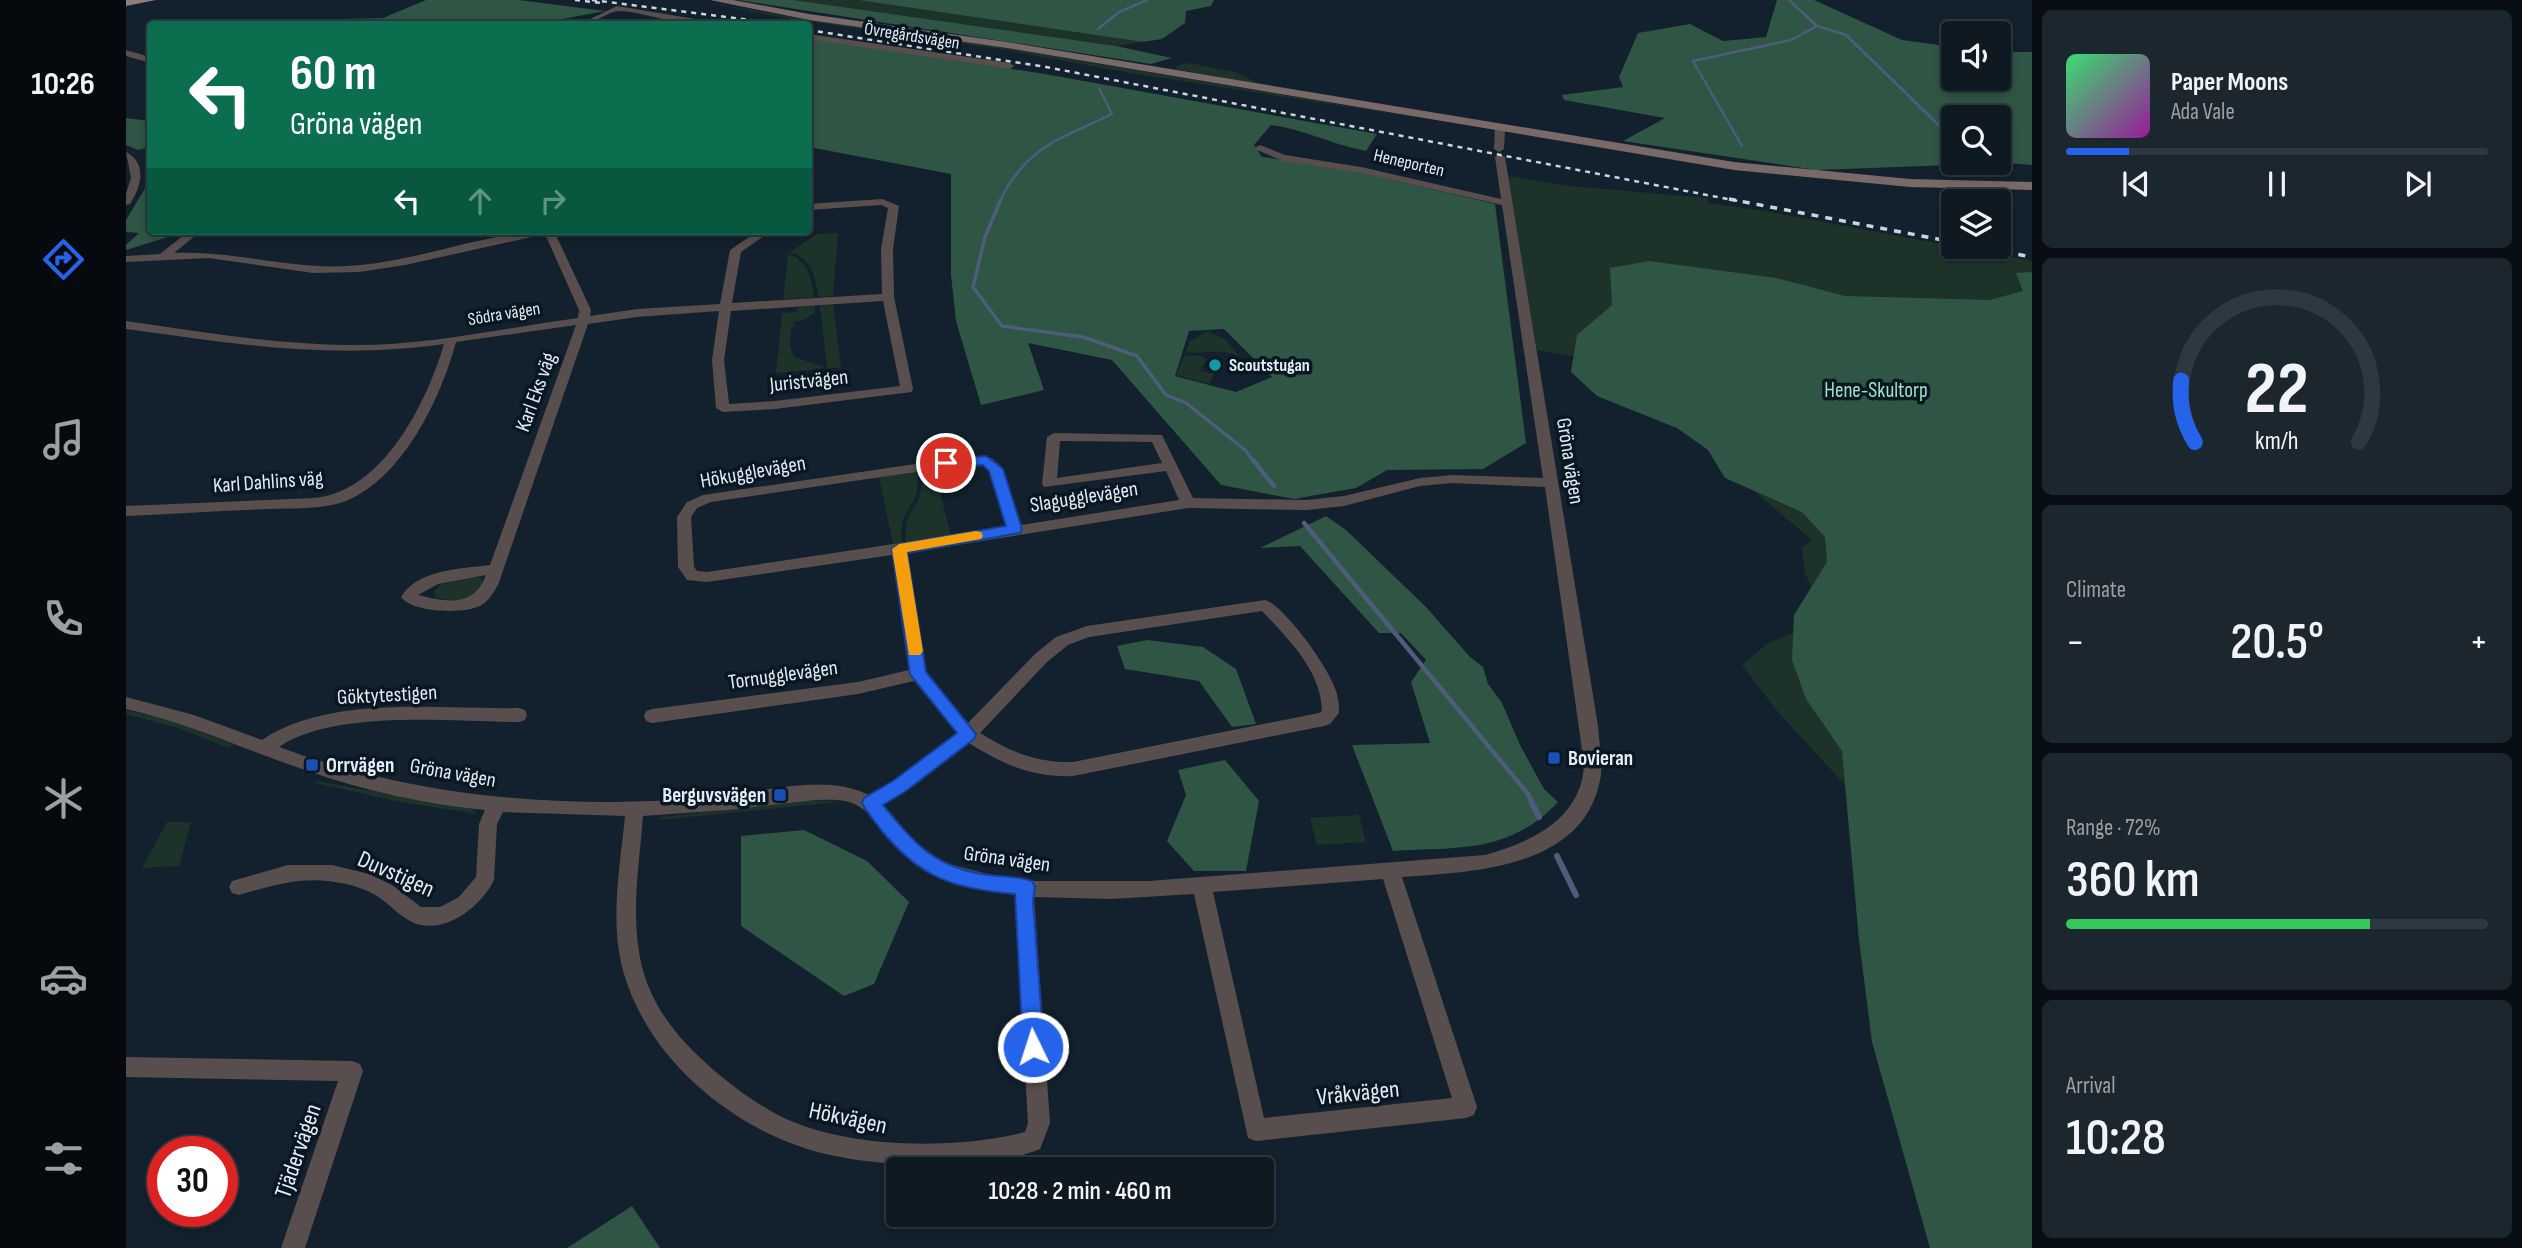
<!DOCTYPE html>
<html lang="en">
<head>
<meta charset="utf-8">
<style>
  :root { --surface:#0e1922; --page:#1c262f; --text:#f1f3f6; --muted:#9ba0a5; --line:#2e3840; --accent:#2563eb }
  body { margin:0; font-family:"Sofia Sans Condensed",sans-serif; background:var(--page); color:var(--text); height:100vh; display:flex; flex-direction:column; font-size:26px; white-space:nowrap }
  * { box-sizing:border-box; margin:0 }
  p { font-size:23px; color:var(--muted) }
  .icon { flex:none; width:38px; height:38px; fill:none; stroke:currentColor; stroke-width:2; stroke-linecap:round; stroke-linejoin:round }
  .map { position:relative; flex:1; overflow:hidden }
  .side { display:flex; flex-direction:column; gap:10px; padding:10px; background:#080e13; width:490px }
  .side>* { flex:none }
  .banner { position:absolute; left:21px; top:21px; width:665px; height:214px; border-radius:7px; box-shadow:0 4px 10px #0003,0 0 0 2px var(--line); background:#0b6e4f; color:#fff; overflow:hidden }
  .fabs { position:absolute; left:1815px; top:21px; display:grid; gap:14px }
  .fabs a { display:grid; place-items:center; width:70px; height:70px; border-radius:7px; background:var(--surface); box-shadow:0 4px 10px #0003,0 0 0 2px var(--line); font-size:35px }
  .speed { position:absolute; left:21px; top:1136px; display:flex; gap:14px; font-size:35px; font-weight:700; text-align:center }
  .speed>* { display:grid; place-content:center; width:91px; height:91px; border-radius:50%; background:var(--surface); box-shadow:0 4px 10px #0003,0 0 0 2px var(--line); line-height:1 }
  .speed .limit { border:10px solid #d22; background:#fff; color:#111 }
  .pin { position:absolute; display:grid; place-items:center; width:60px; height:60px; color:#fff; margin:-30px; border:4px solid #fff; border-radius:50%; box-shadow:0 2px 7px #0007 }
  .me { position:absolute; width:77px; margin:-38px; rotate:356deg; stroke-linejoin:round; filter:drop-shadow(0 0 5px #0008) }
  .turn { display:flex; align-items:center; gap:24px; height:147px; padding:0 28px; font-size:32px }
  .turn .icon { width:91px; height:91px; stroke-width:2.5 }
  .turn b { display:block; font-size:49px; line-height:60px }
  .lanes { display:flex; align-items:center; height:66px; padding:0 28px; background:#0003; justify-content:center; gap:35px; direction:ltr }
  .lanes .off { opacity:.35 }
  .big { font-size:52px; font-weight:600; line-height:1.1 }
  .side .widget { flex:1; display:flex; flex-direction:column; justify-content:center; gap:10px; min-width:0; padding:0 24px; border-radius:10px; background:var(--page) }
  .side .dial { align-items:center; gap:0 }
  .dial svg { height:182px; overflow:visible; fill:none; stroke:var(--line); stroke-width:7; stroke-linecap:round; text-anchor:middle }
  .dial text { fill:var(--text); stroke:none }
  .song { display:flex; align-items:center; gap:21px }
  .cover { width:84px; height:84px; border-radius:10px; background:linear-gradient(135deg,hsl(140 70% 55%),hsl(300 70% 35%)) }
  .played { height:7px; border-radius:4px; background:linear-gradient(90deg,var(--accent) 15%,var(--line) 15%) }
  .keys { display:flex; justify-content:space-around; direction:ltr }
  .heat { display:flex; justify-content:space-between; align-items:center; font-size:38px; direction:ltr }
  .charge { height:10px; border-radius:5px; background:linear-gradient(90deg,#34c759 72%,var(--line) 0) }
  .trip { position:absolute; left:760px; top:1157px; width:388px; height:70px; border-radius:7px; background:var(--surface); box-shadow:0 4px 10px #0003,0 0 0 2px var(--line); font-weight:600; line-height:70px; text-align:center }
  main { display:flex; flex:1; min-height:0 }
  .tab-bar { display:flex; flex-direction:column; width:126px; justify-content:space-around; align-items:center; background:#060a0e; color:var(--muted) }
  .tab-bar .icon { width:49px; height:49px }
  .tab-bar .current { color:var(--accent) }
  .tab-bar b { font-size:32px; color:var(--text) }
  .map>svg:first-child { display:block }
  .green { fill:#1d3329 }
  .forest { fill:#2f5544; fill-rule:evenodd }
  .lines { fill:none; stroke-linecap:round; stroke-linejoin:round }
  .stream-far3 { stroke:#4e5d7b; stroke-width:2.5 }
  .stream-far2 { stroke:#4e5d7b; stroke-width:3.5 }
  .stream-far1 { stroke:#4e5d7b; stroke-width:4.5 }
  .stream { stroke:#4e5d7b; stroke-width:6 }
  .street { fill:#594e4e; fill-rule:evenodd }
  .secondary { fill:#796968; fill-rule:evenodd }
  .primary { fill:#927d7c; fill-rule:evenodd }
  .rail-far1 { stroke:#cad5dd; stroke-width:2.5; stroke-dasharray:5 5; stroke-linecap:butt }
  .rail { stroke:#cad5dd; stroke-width:3.5; stroke-dasharray:7 7; stroke-linecap:butt }
  .route { fill:#2563eb; stroke:#184099; stroke-width:2 }
  .slow { fill:#f59e0b }
  .culture-dot { fill:#0f9aa8; stroke:#091723; stroke-width:2.5 }
  .transit-dot { fill:#1a4fb4; stroke:#091723; stroke-width:2.5 }
  .labels { text-anchor:middle; dominant-baseline:central; stroke-width:7; stroke-linejoin:round; paint-order:stroke }
  .far-street-label { font-size:18px; fill:#e2ecf4; stroke:#091723 }
  .far-poi-label { font-size:18px; font-weight:bold; fill:#e2ecf4; stroke:#091723; text-anchor:start }
  .street-label { font-size:21px; fill:#e2ecf4; stroke:#091723 }
  .park-label { font-size:21px; fill:#9ee2c2; stroke:#091723 }
  .poi-label { font-size:21px; font-weight:bold; fill:#e2ecf4; stroke:#091723; text-anchor:start }
  .near-street-label { font-size:24px; fill:#e2ecf4; stroke:#091723 }
</style>
</head>
<body>
<main>
<nav class="tab-bar">
<b>10:26</b>
<svg class="icon current" aria-label="directions" viewBox="0 0 24 24"><path d="M12 3l9 9-9 9-9-9zM9 14v-3h6M13 9l2 2-2 2"/></svg>
<svg class="icon" aria-label="music" viewBox="0 0 24 24"><path d="M9 18V5l10-2v13"/><circle cx="6" cy="18" r="3"/><circle cx="16" cy="16" r="3"/></svg>
<svg class="icon" aria-label="phone" viewBox="0 0 24 24"><path d="M5 4h4l2 5-3 2q2 4 5 5l2-3 5 2v4C11 20 4 13 5 4z"/></svg>
<svg class="icon" aria-label="climate" viewBox="0 0 24 24"><path d="M12 3v18M4 7l16 10M4 17L20 7"/></svg>
<svg class="icon" aria-label="car" viewBox="0 0 24 24"><path d="M5 17H2v-5l4-1 3-4h7l3 4 3 1v5h-3M9 17h6M6 11h13"/><circle cx="7" cy="17" r="2"/><circle cx="17" cy="17" r="2"/></svg>
<svg class="icon" aria-label="filters" viewBox="0 0 24 24"><path d="M4 7h16M4 17h16"/><circle cx="9" cy="7" r="2"/><circle cx="15" cy="17" r="2"/></svg>
</nav>
<div class="map">
<svg width="1906" height="1248" viewBox="0 0 1906 1248">
  <rect width="100%" height="100%" fill="#12212d"/>
  <!-- green -->
  <g class="green">
    <polygon points="569,0 671,18 872,47 1300,119 999,72 874,49 660,18"/>
    <polygon points="667,0 732,0 1017,42 990,46"/>
    <polygon points="1063,63 1109,72 1134,84 1049,69 1052,65"/>
    <polygon points="1382,176 1444,186 1581,198 1583,203 1639,211 1906,261 1906,1248 1804,1248 1731,798 1652,712 1616,665 1642,643 1697,621 1679,572 1676,548 1686,540 1629,492 1607,454 1450,357 1411,350"/>
    <path d="M712,233L707,296L693,297C688,276 687,259 664,252L691,234Z"/>
    <path d="M662,254C683,261 685,278 688,297L657,299Z"/>
    <polygon points="707,305 715,367 701,369 694,306"/>
    <polygon points="689,306 689,313 675,321 666,322 670,325 665,329 664,347 668,357 696,366 696,369 650,373 656,313 671,312 672,307"/>
    <path d="M1082,331L1100,340L1113,356C1088,347 1082,355 1060,352L1063,342Z"/>
    <polygon points="1059,355 1076,356 1080,360 1074,371 1088,374 1083,384 1050,375"/>
    <path d="M808,469L825,536L780,542C775,505 802,510 794,471Z"/>
    <path d="M791,471C797,508 771,505 776,543L767,544L753,477Z"/>
    <polygon points="349,577 353,577 357,581 352,594 335,601 309,598 309,590 315,584"/>
    <polygon points="0,710 41,719 108,745 102,748 52,728 0,714"/>
    <polygon points="191,781 347,809 351,814 270,801 189,783"/>
    <polygon points="688,800 713,802 532,820 535,817"/>
    <polygon points="1233,815 1240,842 1191,845 1184,818"/>
    <polygon points="41,822 65,822 53,866 16,868"/>
  </g>
  <!-- forest -->
  <g class="forest">
    <polygon points="300,0 393,0 479,11 410,24 172,24 182,20 257,18"/>
    <polygon points="612,0 667,0 990,46 1046,58 1025,64"/>
    <polygon points="732,0 1088,0 1085,6 1060,11 1059,23 1036,39 1017,42"/>
    <path d="M1651,0H1688L1776,40L1827,47V79H1872L1873,52H1906V165L1880,163L1690,170L1497,141L1539,118L1438,100L1436,95L1497,87L1493,77L1512,33L1564,24L1597,41L1640,37ZM1827,117H1872V163H1827Z"/>
    <path d="M682,38L919,74L1251,134L1240,151C1207,145 1178,129 1145,125L1128,145L1136,157L1211,167L1369,204L1400,443L1357,469L1261,470L1230,488L1168,499L1095,485L986,360L902,343L918,390L855,405L830,321L825,275V174L683,147ZM1098,329L1146,377L1110,392L1049,376L1063,331Z"/>
    <polygon points="0,118 24,121 24,147 12,150 0,145"/>
    <polygon points="24,180 24,231 49,231 39,238 0,250 0,245 13,233 0,232 0,220"/>
    <polygon points="1523,261 1650,278 1719,296 1864,300 1897,291 1890,273 1906,272 1906,1248 1804,1248 1746,1042 1733,940 1716,751 1680,699 1666,660 1668,615 1701,562 1699,537 1676,512 1599,478 1582,450 1551,428 1471,396 1445,372 1451,335 1486,305 1484,268"/>
    <path d="M1200,516L1220,530L1300,607L1344,657L1357,667L1362,684L1376,703L1394,745L1418,789L1432,802C1383,854 1333,847 1267,851L1226,745L1304,743L1285,682L1300,660L1275,633H1253L1174,546L1134,548Z"/>
    <polygon points="1021,640 1077,647 1110,669 1130,724 1106,727 1073,681 999,669 991,646"/>
    <polygon points="1099,760 1133,801 1120,871 1068,871 1041,841 1060,795 1052,770"/>
    <polygon points="678,830 741,861 783,902 748,984 718,996 615,926 615,836"/>
    <polygon points="506,1206 534,1248 441,1248"/>
  </g>
  <g class="lines">
    <!-- stream-far3 -->
    <g class="stream-far3">
      <polyline points="1663,0 1691,26 1720,35 1827,139"/>
      <polyline points="972,29 993,12 1021,0"/>
      <polyline points="1616,146 1567,61 1665,40 1691,26"/>
      <path d="M874,201C900,146 935,139 986,114L973,88"/>
    </g>
    <!-- stream-far2 -->
    <polyline class="stream-far2" points="875,199 859,237 847,287 876,326 957,337 1011,356 1040,395 1060,403 1119,450 1128,462"/>
    <!-- stream-far1 -->
    <g class="stream-far1">
      <polyline points="1127,460 1148,486"/>
      <polyline points="1178,523 1402,794 1406,803"/>
    </g>
    <!-- stream -->
    <g class="stream">
      <polyline points="1405,801 1413,817"/>
      <polyline points="1431,856 1450,895"/>
    </g>
    <!-- street -->
    <g class="street">
      <path d="M491,6L581,21L585,24C555,27 526,14 496,11C481,10 469,25 454,24Z"/>
      <polygon points="682,34 884,63 888,66 884,69 682,39"/>
      <polygon points="0,50 24,57 24,63 0,56"/>
      <polygon points="1374,125 1379,128 1378,149 1373,152 1368,149 1369,128"/>
      <path d="M1134,145L1159,155L1235,167L1375,199L1369,157L1374,154L1379,157L1472,726C1473,744 1478,762 1474,780C1457,869 1346,872 1276,877L1351,1107L1348,1115L1340,1118L1130,1141L1122,1138L1068,894L985,899L908,897L924,1123L914,1149C880,1163 840,1164 804,1164C772,1164 741,1163 709,1156C618,1138 525,1066 498,974C483,923 494,868 499,816L377,812L371,824L368,880C355,907 316,938 284,921C273,915 264,905 254,898C241,889 224,884 209,882C175,876 144,886 113,895L106,893L103,887L106,881L162,865H206L243,874L266,885L295,907H314L333,897L350,877L353,824L359,810C299,804 239,791 182,771C121,751 63,723 0,709V697L68,715L136,740C205,694 313,710 393,708L399,710L401,715L399,720L393,722C326,722 209,709 153,747C261,787 376,803 491,802C528,801 566,800 602,795C648,790 700,774 743,795L767,781L831,733L788,681L732,694L526,723L520,721L518,716L520,711L526,709L732,682L783,670L766,555L581,582L561,580L552,567L551,517L561,502L577,495L844,456L865,458L875,466L895,525L1053,500L1040,471L918,487L916,484L921,437L928,433L1036,435L1067,498L1181,500L1218,496L1294,478L1326,475L1417,478L1376,205L1235,173L1157,161L1131,150L1129,148ZM934,441L1026,442L1036,463L931,478ZM844,464L856,465L864,471L881,527L581,572L571,571L568,567L565,517L571,508L585,502ZM1326,483L1419,487L1458,764C1456,819 1405,842 1359,855L1023,881H909L873,877L819,863L790,844L756,805L779,791L843,743C876,764 907,778 947,776L1198,726L1204,724L1213,713C1213,703 1212,695 1208,686C1201,666 1158,605 1139,600L961,626L930,637L909,654L842,723L800,673L781,553L1062,508L1181,510L1218,506L1294,486ZM1136,611C1162,639 1195,670 1196,711L1193,713L947,762C911,763 884,752 854,733L921,662L942,645L963,637ZM690,800C701,800 712,799 723,802C749,809 767,849 790,865C819,885 855,891 889,895L902,1123L899,1132C828,1150 720,1149 654,1116C627,1102 603,1084 581,1064C553,1039 529,1010 518,974C503,922 513,868 517,816L601,810ZM1257,879L1326,1098L1138,1118L1087,892Z"/>
      <path d="M0,152C22,164 15,187 4,204L0,205V194L5,178Z"/>
      <path d="M756,199L773,206L767,249L768,297L787,389L786,392L649,409L597,412L590,408L586,360L593,311L511,317L462,324L372,585C367,593 363,601 354,606C337,614 287,613 275,597C292,569 334,569 364,565L450,325L330,342C315,398 277,478 220,501C195,510 166,508 140,509C93,511 47,514 0,516V506L188,498C257,492 301,402 318,344C206,360 110,344 0,329V321C74,332 148,344 224,345C298,346 378,328 452,318L453,310L419,234L279,265L233,272L187,273L83,258L0,262V256L34,254L63,231H75L48,253C111,250 172,272 234,265C300,259 363,231 428,231L465,310L464,316L511,309L594,304L604,250L632,231H645L615,252L606,303L756,294L755,249L762,208L755,205L682,210V204ZM757,301L774,386L649,401L603,404L598,360L605,311ZM360,575C348,608 320,602 292,595L312,584Z"/>
      <polygon points="0,1057 226,1061 234,1064 237,1071 179,1248 155,1248 212,1081 0,1077"/>
    </g>
    <!-- secondary -->
    <polygon class="secondary" points="584,0 607,0 683,14 881,42 1608,162 1784,179 1906,182 1906,190 1784,187 1608,170 881,48 683,20"/>
    <!-- primary -->
    <polygon class="primary" points="0,0 30,0 0,6"/>
    <!-- rail-far1 -->
    <g class="rail-far1">
      <polyline points="449,0 476,3"/>
      <polyline points="466,0 656,24"/>
      <polyline points="682,30 920,67 1612,201"/>
    </g>
    <!-- rail -->
    <g class="rail">
      <polyline points="1603,199 1827,242"/>
      <polyline points="1851,247 1906,257"/>
    </g>
  </g>
  <!-- route -->
  <path class="route" d="M860,456L877,469L896,529L894,533L781,553L800,672L850,734L848,739L780,791L757,805C790,845 809,868 863,875C877,877 892,876 906,881L909,887L907,901L918,1047L915,1054L907,1057L900,1054L897,1047L889,894C827,888 795,879 755,830C749,821 741,813 736,803L738,798L767,781L831,733L784,674L766,549L773,544L880,526L863,471L857,465L820,468L813,463L820,459Z"/>
  <!-- slow -->
  <polygon class="slow" points="850,531 855,532 857,536 855,539 781,552 797,651 794,655 783,655 766,549 773,544"/>
  <!-- markers -->
  <circle class="culture-dot" cx="1089" cy="365" r="7"/>
  <g class="transit-dot">
    <rect x="1421" y="751" width="14" height="14" rx="3.5"/>
    <rect x="179" y="758" width="14" height="14" rx="3.5"/>
    <rect x="647" y="788" width="14" height="14" rx="3.5"/>
  </g>
  <g class="labels">
    <!-- far-street labels -->
    <g class="far-street-label">
      <text transform="translate(786 36) rotate(9)">Övregårdsvägen</text>
      <text transform="translate(1283 163) rotate(13)">Heneporten</text>
      <text transform="translate(378 314) rotate(-9)">Södra vägen</text>
    </g>
    <!-- far-poi labels -->
    <g class="far-poi-label">
      <text x="1103" y="365">Scoutstugan</text>
    </g>
    <!-- street labels -->
    <g class="street-label">
      <text transform="translate(683 381) rotate(-6)">Juristvägen</text>
      <text transform="translate(410 392) rotate(-70)">Karl Eks väg</text>
      <text transform="translate(1444 461) rotate(81)">Gröna vägen</text>
      <text transform="translate(627 472) rotate(-10)">Hökugglevägen</text>
      <text transform="translate(142 482) rotate(-4)">Karl Dahlins väg</text>
      <text transform="translate(958 497) rotate(-9)">Slagugglevägen</text>
      <text transform="translate(657 675) rotate(-8)">Tornugglevägen</text>
      <text transform="translate(261 695) rotate(-3)">Göktytestigen</text>
      <text transform="translate(327 773) rotate(10)">Gröna vägen</text>
      <text transform="translate(881 859) rotate(8)">Gröna vägen</text>
    </g>
    <!-- park labels -->
    <g class="park-label">
      <text x="1750" y="390">Hene-Skultorp</text>
    </g>
    <!-- poi labels -->
    <g class="poi-label">
      <text x="1442" y="758">Bovieran</text>
      <text x="200" y="765">Orrvägen</text>
      <text x="640" y="795" text-anchor="end">Berguvsvägen</text>
    </g>
    <!-- near-street labels -->
    <g class="near-street-label">
      <text transform="translate(270 874) rotate(24)">Duvstigen</text>
      <text transform="translate(1232 1093) rotate(-6)">Vråkvägen</text>
      <text transform="translate(722 1118) rotate(12)">Hökvägen</text>
      <text transform="translate(172 1151) rotate(-71)">Tjädervägen</text>
    </g>
  </g>
</svg>
<div class="fabs">
<a><svg class="icon" aria-label="sound" viewBox="0 0 24 24"><path d="M4 9h4l5-4v14l-5-4H4zM17 9q2 3 0 6"/></svg></a>
<a><svg class="icon" aria-label="search" viewBox="0 0 24 24"><circle cx="10" cy="10" r="6"/><path d="M15 15l6 6"/></svg></a>
<a><svg class="icon" aria-label="layers" viewBox="0 0 24 24"><path d="M12 4l9 5-9 5-9-5zM3 14l9 5 9-5"/></svg></a>
</div>
<div class="speed"><div class="limit">30</div></div>
<div class="pin" style="left:820px;top:463px;background:#d93025"><svg class="icon" aria-label="arrive" viewBox="0 0 24 24"><path d="M6 21V4h12l-3 4 3 4H6"/></svg></div>
<svg class="me" style="left:907px;top:1047px" viewBox="-20 -20 40 40"><circle r="17" fill="#2563eb" stroke="#fff" stroke-width="3"/><path d="M0-11L8 9 0 5-8 9z" fill="#fff"/></svg>
<div class="trip">10:28 · 2 min · 460 m</div>
<div class="banner">
<div class="turn"><svg class="icon" aria-label="left" viewBox="0 0 24 24"><path d="M17 20v-9H6M10 6l-5 5 5 5"/></svg><div><b>60 m</b>Gröna vägen</div></div>
<div class="lanes"><svg class="icon" aria-label="left" viewBox="0 0 24 24"><path d="M17 20v-9H6M10 6l-5 5 5 5"/></svg><svg class="icon off" aria-label="ahead" viewBox="0 0 24 24"><path d="M12 20V5M6 11l6-6 6 6"/></svg><svg class="icon off" aria-label="right" viewBox="0 0 24 24"><path d="M7 20v-9h11M14 6l5 5-5 5"/></svg></div>
</div>
</div>
<section class="side">
<div class="widget">
<div class="song"><i class="cover"></i><div><b>Paper Moons</b><p>Ada Vale</p></div></div>
<div class="played"></div>
<div class="keys"><svg class="icon" aria-label="previous" viewBox="0 0 24 24"><path d="M18 5L8 12l10 7zM5 5v14"/></svg><svg class="icon" aria-label="pause" viewBox="0 0 24 24"><path d="M8 5v14M16 5v14"/></svg><svg class="icon" aria-label="next" viewBox="0 0 24 24"><path d="M6 5l10 7-10 7zM19 5v14"/></svg></div>
</div>
<div class="widget dial"><svg viewBox="0 0 100 80">
<path d="M14 69A42 42 0 1 1 86 69"/>
<path d="M14 69A42 42 0 0 1 8 42" stroke="#2563eb"/>
<text x="50" y="56" font-size="32" font-weight="700">22</text>
<text x="50" y="72" font-size="11">km/h</text>
</svg></div>
<div class="widget"><p>Climate</p>
<div class="heat"><a>−</a><b class="big">20.5°</b><a>+</a></div>
</div>
<div class="widget"><p>Range · 72%</p><b class="big">360 km</b><div class="charge"></div></div>
<div class="widget"><p>Arrival</p><b class="big">10:28</b></div>
</section>
</main>
</body>
</html>
